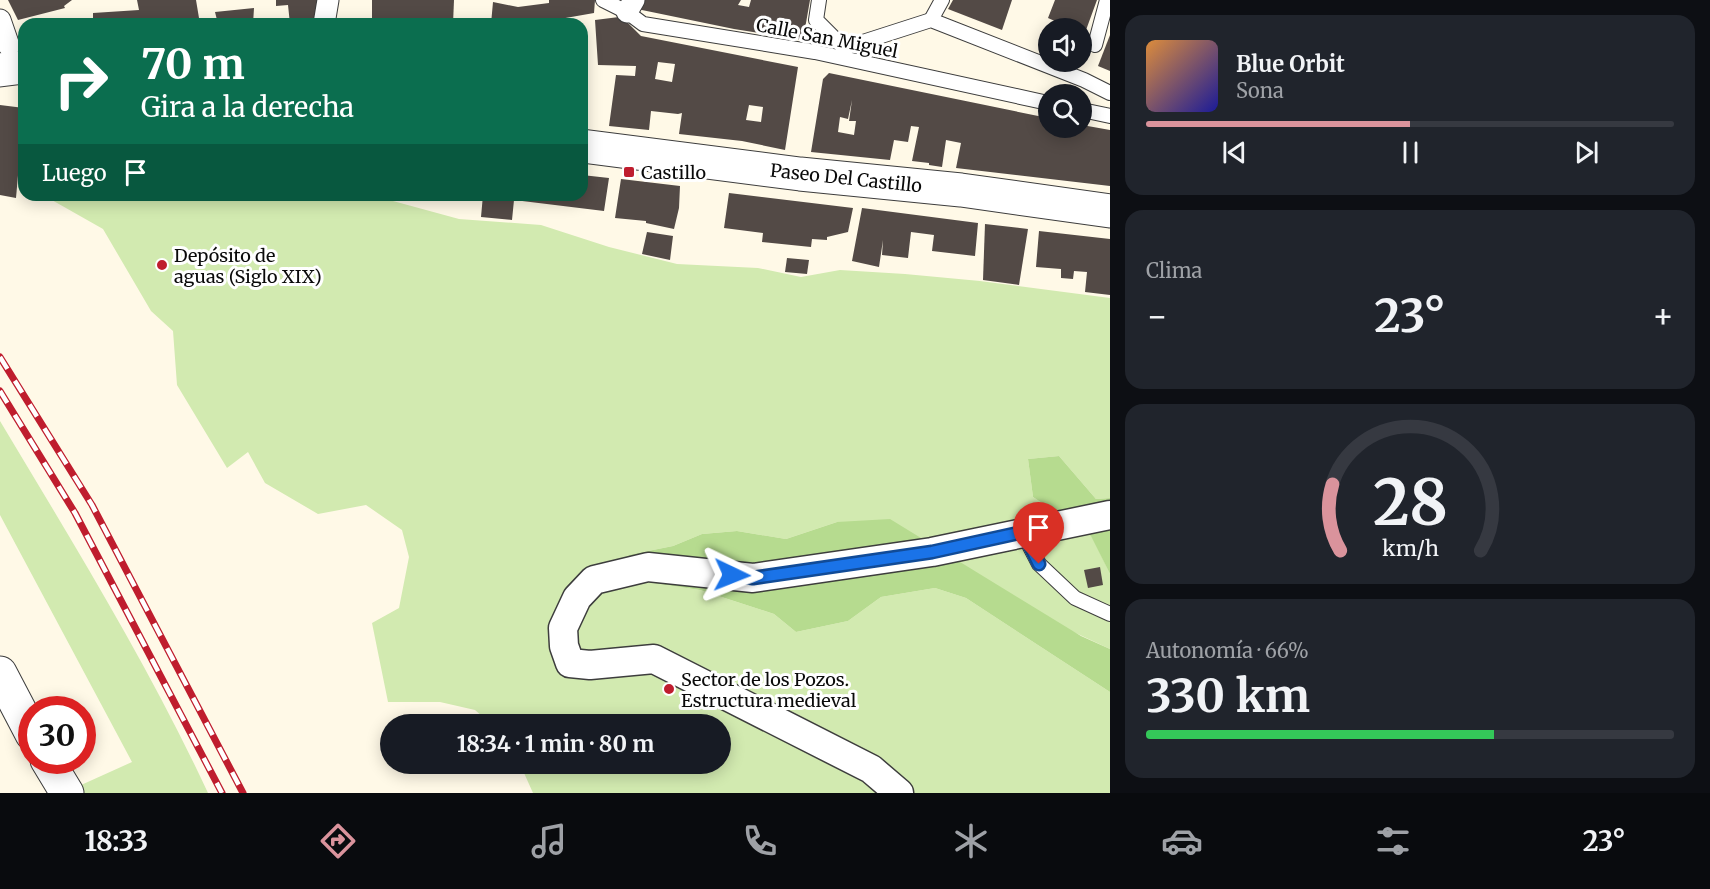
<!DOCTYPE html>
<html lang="es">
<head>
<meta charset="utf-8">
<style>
  :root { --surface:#171b24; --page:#20242c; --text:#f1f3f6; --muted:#9ea1a6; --line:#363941; --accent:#da939c }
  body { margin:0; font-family:Merriweather,serif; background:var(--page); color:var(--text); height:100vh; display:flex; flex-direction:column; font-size:22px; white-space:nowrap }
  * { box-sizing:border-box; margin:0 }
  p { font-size:20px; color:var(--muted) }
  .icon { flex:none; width:33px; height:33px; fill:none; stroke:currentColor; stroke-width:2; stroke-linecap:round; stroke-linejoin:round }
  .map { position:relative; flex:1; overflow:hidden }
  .details { display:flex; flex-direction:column; gap:15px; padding:15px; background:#0d0f14; width:600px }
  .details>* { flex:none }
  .top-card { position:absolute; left:18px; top:18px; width:570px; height:183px; border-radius:18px; box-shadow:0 3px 15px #0003; background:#0b6e4f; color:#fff; overflow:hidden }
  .controls { position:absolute; left:1038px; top:18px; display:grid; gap:12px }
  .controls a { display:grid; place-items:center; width:54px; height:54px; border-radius:50%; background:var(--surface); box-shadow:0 3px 15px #0003; font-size:30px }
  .speed { position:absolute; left:18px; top:696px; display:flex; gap:12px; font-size:30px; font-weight:700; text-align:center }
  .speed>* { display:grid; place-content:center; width:78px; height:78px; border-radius:50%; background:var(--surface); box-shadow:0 3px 15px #0003; line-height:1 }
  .speed .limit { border:9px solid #d22; background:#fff; color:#111 }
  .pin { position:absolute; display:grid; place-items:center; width:51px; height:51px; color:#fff; margin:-62px -26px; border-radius:50% 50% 50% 0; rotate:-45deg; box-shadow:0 0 6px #0007 }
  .pin .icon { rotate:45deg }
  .me { position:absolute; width:66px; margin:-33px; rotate:92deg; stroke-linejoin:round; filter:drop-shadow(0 0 4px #0008) }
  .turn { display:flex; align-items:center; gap:21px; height:126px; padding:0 24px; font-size:27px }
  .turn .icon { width:78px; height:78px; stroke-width:2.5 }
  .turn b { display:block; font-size:42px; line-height:51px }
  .then { display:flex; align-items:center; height:57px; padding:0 24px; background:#0003; gap:12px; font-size:22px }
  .big { font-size:45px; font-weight:700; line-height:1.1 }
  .details .widget { flex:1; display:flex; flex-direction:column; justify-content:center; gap:9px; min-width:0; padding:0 21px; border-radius:18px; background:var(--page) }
  .details .dial { align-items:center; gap:0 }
  .dial svg { height:156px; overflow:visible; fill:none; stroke:var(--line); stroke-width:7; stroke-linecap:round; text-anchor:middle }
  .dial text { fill:var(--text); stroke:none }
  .song { display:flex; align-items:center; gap:18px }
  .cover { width:72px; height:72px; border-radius:9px; background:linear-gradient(135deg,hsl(30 70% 55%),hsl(240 70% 35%)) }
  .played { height:6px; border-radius:3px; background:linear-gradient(90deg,var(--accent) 50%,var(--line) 50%) }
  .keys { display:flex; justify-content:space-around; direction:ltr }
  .heat { display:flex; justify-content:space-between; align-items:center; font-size:33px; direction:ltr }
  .charge { height:9px; border-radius:4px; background:linear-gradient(90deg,#34c759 66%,var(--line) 0) }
  .trip { position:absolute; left:380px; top:714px; width:351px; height:60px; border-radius:30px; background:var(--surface); box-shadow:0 3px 15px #0003; font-weight:700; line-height:60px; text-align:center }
  .tabs { display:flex; height:96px; justify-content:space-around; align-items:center; background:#090b0e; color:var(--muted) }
  .tabs .icon { width:42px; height:42px }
  .tabs .on { color:var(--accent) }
  .tabs b { font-size:27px; color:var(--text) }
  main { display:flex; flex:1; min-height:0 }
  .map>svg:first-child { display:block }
  .green { fill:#d2eab0 }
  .forest { fill:#b6db8f }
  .building { fill:#534a46; fill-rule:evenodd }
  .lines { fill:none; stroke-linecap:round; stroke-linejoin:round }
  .service-casing { stroke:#3d3d3d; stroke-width:16 }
  .pedestrian-casing { stroke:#3d3d3d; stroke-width:23 }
  .minor-casing { stroke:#3d3d3d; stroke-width:31 }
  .tertiary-casing { stroke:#3d3d3d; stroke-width:35 }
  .service { stroke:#fff; stroke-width:14 }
  .pedestrian { stroke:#fff; stroke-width:21 }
  .minor { stroke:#fff; stroke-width:28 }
  .tertiary { stroke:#fff; stroke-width:33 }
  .rail-casing { stroke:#bf1d2e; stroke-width:7 }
  .rail { stroke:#fff; stroke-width:4.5; stroke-dasharray:14; stroke-linecap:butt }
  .route-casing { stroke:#114b97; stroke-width:15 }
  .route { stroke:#1a73e8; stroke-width:10 }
  .poi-dot { fill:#bf1d2e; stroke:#fff; stroke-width:2 }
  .labels { text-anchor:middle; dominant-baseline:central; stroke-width:6; stroke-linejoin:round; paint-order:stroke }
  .street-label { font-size:18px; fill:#0a0a0a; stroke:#fff }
  .poi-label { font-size:18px; fill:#0a0a0a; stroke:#fff; text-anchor:start }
</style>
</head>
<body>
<main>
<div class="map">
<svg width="1110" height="793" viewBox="0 0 1110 793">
  <rect width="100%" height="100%" fill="#fff9e7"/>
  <!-- green -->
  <g class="green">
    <polygon points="43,195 371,195 459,219 541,225 609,247 677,264 758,268 801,277 840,270 905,274 980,281 1110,298 1110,498 1096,499 1059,456 1028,459 1033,497 1092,536 1110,574 1110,649 837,522 786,539 737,531 702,534 673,546 628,555 652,583 700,590 774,614 796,632 848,621 881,597 935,588 966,598 1110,692 1110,793 533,793 520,764 720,764 720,724 491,724 475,710 440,702 388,702 372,623 399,608 409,557 402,530 366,505 318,514 265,483 248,452 227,468 177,385 173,331 151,311 103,229"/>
    <path d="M0,421C73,543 148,664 208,793H72L70,790L132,762L0,515Z"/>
  </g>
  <!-- forest -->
  <g class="forest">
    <polygon points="1059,456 1096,499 1110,498 1110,574 1091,536 1033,497 1028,459"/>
    <polygon points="890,519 1081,636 1110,649 1110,692 966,598 935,588 881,597 848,621 796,632 774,614 700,590 652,583 628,555 673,546 702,534 737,531 786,539 837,522"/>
  </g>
  <!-- building -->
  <g class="building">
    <polygon points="8,0 72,0 64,6 65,8 18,20"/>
    <polygon points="137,0 196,0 200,24 93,24 93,13 139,10"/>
    <polygon points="276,0 320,0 315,24 290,24 288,5 276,6"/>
    <polygon points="372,0 454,0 453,24 397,24 372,19"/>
    <polygon points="549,0 595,0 594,13 537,23 537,21 491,24 493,2 518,7 549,3"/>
    <polygon points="643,0 741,0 738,5 749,7 751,0 810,0 803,40 734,29 637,9"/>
    <polygon points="953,0 1012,0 1002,30 948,9"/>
    <polygon points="1055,0 1097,0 1082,41 1082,28 1062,28 1064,25 1048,18"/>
    <polygon points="254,8 253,24 218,24 215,12"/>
    <path d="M619,17L626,21L641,36L798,67L785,150L742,141L679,134L682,113L678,114L651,111L649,130L609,126L616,75L635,76L636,66L598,65L595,20ZM658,62L675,64L672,82L655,79ZM749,105L763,107L761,122L746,120Z"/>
    <polygon points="1046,27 1048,28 1048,48 1039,44"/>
    <polygon points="1110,35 1110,71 1098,66"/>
    <path d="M829,73L1048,118V128H1082V125L1110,130V186L956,168L961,143L946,140L942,167L929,165V163L912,161L919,127L911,126L908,142L894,140L890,160L811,152L823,79ZM852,100L849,121H856L854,135L838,132L840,117L848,119Z"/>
    <polygon points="0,105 24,108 16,198 0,195"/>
    <polygon points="582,175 609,178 604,211 514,200 512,220 481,217 483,195 582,195"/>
    <polygon points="621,179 680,186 679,208 674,229 646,223 646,221 615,218"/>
    <polygon points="729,193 853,208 848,232 827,237 827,240 812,239 811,247 762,242 763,233 724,228"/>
    <polygon points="862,208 978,223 975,256 932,251 934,235 911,232 908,258 882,255 883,240 879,267 852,261"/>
    <polygon points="985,224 1028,229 1019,285 983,280"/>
    <polygon points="1039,231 1110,239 1110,295 1085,292 1087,272 1074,271 1073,279 1061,278 1061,269 1036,267"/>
    <polygon points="647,232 673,236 670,260 642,254"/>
    <polygon points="787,258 809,260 807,274 785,272"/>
    <polygon points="1100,567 1103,585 1088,588 1084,570"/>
  </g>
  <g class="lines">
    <defs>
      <g id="service">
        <polyline points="603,0 627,12 643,24 815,52 1048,103"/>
        <polyline points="819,0 816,20 844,48 931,20 1084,80 1110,93"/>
        <polyline points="931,20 942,0"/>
        <polyline points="1095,45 1107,0"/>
        <polyline points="1082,110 1110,116"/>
        <polyline points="1023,533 1039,564 1075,598 1110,614"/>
      </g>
      <g id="pedestrian">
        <polyline points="627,12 634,0"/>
        <polyline points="0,20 9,46"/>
        <polyline points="324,24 328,0"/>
      </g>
      <polyline id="minor" points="899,793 871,769 654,659 590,665 570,663 564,646 563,628 577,598 594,580 648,567 753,578 932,552 1110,515"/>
      <g id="tertiary">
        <polyline points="0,70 24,67"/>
        <polyline points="582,146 800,174 961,190 1110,211"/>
        <polyline points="0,673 32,734"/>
        <polyline points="47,760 67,793"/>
      </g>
    </defs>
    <!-- service casing -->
    <use href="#service" class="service-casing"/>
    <!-- pedestrian casing -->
    <use href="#pedestrian" class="pedestrian-casing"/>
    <!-- minor casing -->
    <use href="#minor" class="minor-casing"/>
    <!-- tertiary casing -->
    <use href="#tertiary" class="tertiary-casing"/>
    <!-- service -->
    <use href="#service" class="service"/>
    <!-- pedestrian -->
    <use href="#pedestrian" class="pedestrian"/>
    <!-- minor -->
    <use href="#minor" class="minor"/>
    <!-- tertiary -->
    <use href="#tertiary" class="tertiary"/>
    <defs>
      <g id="rail">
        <polyline points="0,357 92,505 243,793"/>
        <polyline points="0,391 75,513 222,793"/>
      </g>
    </defs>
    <!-- rail casing -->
    <use href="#rail" class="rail-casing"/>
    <!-- rail -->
    <use href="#rail" class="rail"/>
  </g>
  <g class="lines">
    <defs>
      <polyline id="route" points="732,575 753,578 932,552 1023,532 1039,564"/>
    </defs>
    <!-- route casing -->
    <use href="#route" class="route-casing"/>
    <!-- route -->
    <use href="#route" class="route"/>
  </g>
  <!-- markers -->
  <g class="poi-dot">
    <rect x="623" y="166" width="12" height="12" rx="3"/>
    <circle cx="162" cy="265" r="6"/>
    <circle cx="669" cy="689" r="6"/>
  </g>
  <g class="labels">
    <!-- street labels -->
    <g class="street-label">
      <text transform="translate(827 38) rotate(11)">Calle San Miguel</text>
      <text transform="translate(846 178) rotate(6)">Paseo Del Castillo</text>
    </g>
    <!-- poi labels -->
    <g class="poi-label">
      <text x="641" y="172">Castillo</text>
      <text x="174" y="255">Depósito de<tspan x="174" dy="21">aguas (Siglo XIX)</tspan></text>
      <text x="681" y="679">Sector de los Pozos.<tspan x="681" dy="21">Estructura medieval</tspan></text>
    </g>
  </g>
</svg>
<div class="controls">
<a><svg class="icon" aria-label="sound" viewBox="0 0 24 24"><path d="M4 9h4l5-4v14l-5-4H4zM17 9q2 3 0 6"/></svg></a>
<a><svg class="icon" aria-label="search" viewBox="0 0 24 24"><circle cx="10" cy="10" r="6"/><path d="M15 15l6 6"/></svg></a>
</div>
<div class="speed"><div class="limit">30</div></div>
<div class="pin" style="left:1039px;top:564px;background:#d93025"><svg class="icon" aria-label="arrive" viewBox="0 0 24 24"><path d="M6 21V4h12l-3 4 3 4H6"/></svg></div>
<svg class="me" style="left:732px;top:575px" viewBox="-20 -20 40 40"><path d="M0-17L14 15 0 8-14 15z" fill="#1a73e8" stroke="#fff" stroke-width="4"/></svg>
<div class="trip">18:34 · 1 min · 80 m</div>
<div class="top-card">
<div class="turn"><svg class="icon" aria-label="right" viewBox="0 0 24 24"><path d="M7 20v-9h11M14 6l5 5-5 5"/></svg><div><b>70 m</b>Gira a la derecha</div></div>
<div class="then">Luego<svg class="icon" aria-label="arrive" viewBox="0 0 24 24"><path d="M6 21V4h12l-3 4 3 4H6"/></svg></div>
</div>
</div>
<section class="details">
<div class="widget">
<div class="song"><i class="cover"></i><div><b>Blue Orbit</b><p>Sona</p></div></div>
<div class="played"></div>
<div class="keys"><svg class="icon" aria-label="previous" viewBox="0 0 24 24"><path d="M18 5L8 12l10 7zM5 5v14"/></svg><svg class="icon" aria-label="pause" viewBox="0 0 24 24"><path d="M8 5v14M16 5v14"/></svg><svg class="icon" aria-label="next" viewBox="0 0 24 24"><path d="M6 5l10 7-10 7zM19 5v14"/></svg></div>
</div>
<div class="widget"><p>Clima</p>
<div class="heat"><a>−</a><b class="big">23°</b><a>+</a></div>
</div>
<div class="widget dial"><svg viewBox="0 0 100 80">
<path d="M14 69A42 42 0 1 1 86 69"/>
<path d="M14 69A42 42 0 0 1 10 35" stroke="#da939c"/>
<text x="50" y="56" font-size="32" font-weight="700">28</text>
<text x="50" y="72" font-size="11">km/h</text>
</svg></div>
<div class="widget"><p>Autonomía · 66%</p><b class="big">330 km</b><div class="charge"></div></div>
</section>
</main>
<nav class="tabs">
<b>18:33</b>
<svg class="icon on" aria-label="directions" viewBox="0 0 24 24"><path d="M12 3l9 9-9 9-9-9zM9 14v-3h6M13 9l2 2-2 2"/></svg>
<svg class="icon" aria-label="music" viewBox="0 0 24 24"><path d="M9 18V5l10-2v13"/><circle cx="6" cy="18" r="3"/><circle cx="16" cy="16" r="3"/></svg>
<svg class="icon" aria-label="phone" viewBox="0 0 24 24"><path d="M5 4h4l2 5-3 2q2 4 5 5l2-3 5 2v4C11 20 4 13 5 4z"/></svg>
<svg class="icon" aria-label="climate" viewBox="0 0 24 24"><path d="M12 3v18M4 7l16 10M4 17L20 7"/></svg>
<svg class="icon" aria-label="car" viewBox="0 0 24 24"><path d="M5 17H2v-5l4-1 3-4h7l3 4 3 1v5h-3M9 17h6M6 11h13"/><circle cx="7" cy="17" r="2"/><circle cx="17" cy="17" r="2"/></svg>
<svg class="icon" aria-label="filters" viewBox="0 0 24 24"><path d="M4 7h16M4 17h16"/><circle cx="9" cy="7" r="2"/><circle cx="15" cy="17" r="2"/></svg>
<b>23°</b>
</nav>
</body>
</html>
